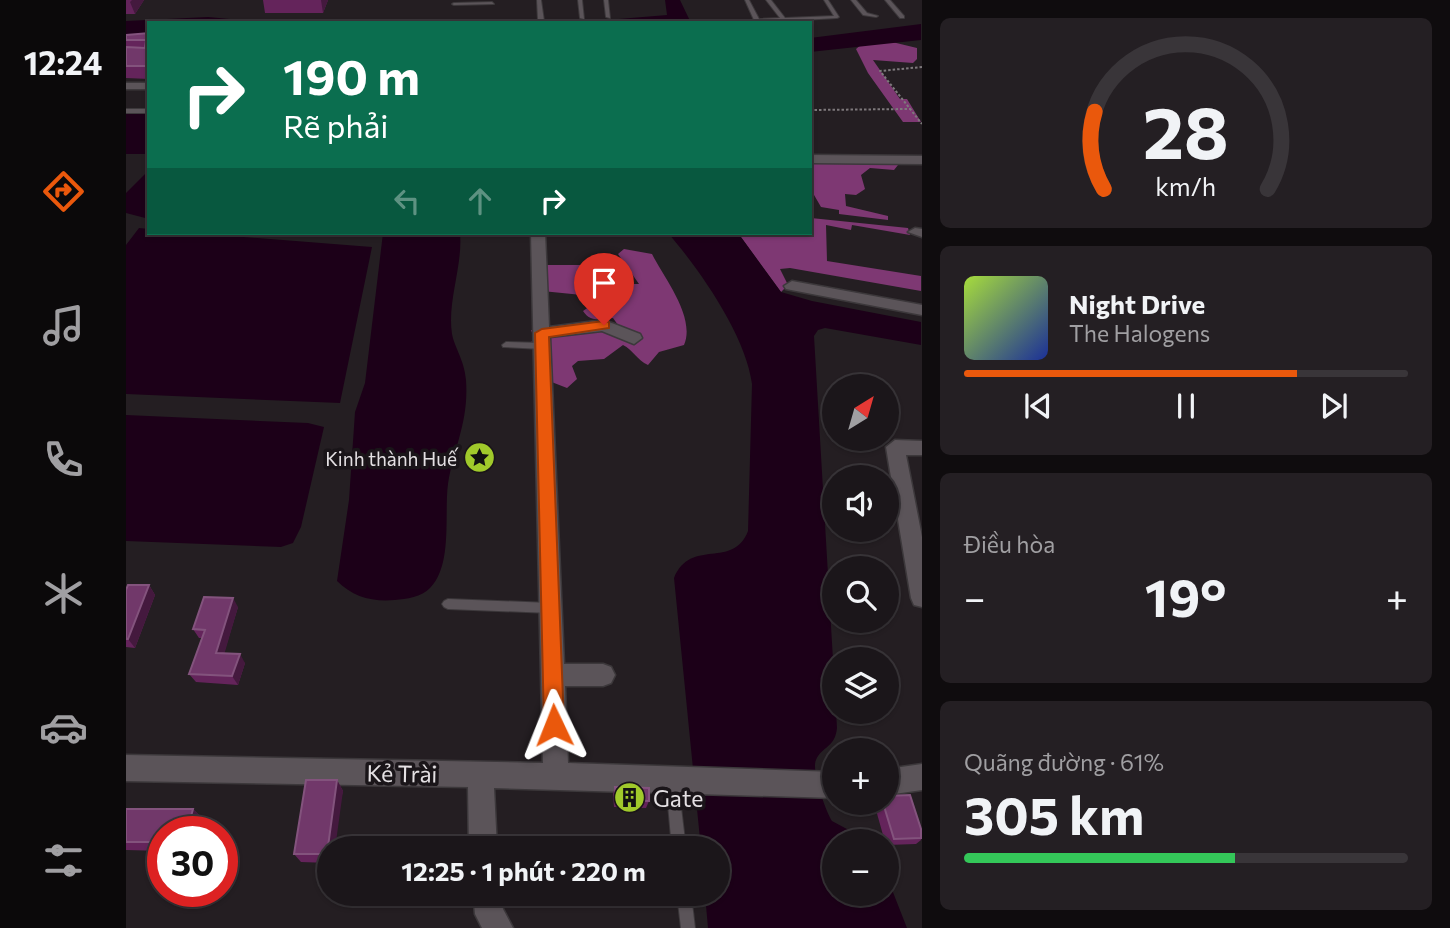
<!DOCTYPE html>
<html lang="vi">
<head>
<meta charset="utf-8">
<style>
  :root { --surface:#1b161a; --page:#241f23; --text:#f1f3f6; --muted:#a09fa2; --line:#393539; --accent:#ea580c }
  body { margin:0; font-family:Commissioner,sans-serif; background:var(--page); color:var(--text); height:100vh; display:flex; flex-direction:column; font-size:26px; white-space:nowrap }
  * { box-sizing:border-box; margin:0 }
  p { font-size:23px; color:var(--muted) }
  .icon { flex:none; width:38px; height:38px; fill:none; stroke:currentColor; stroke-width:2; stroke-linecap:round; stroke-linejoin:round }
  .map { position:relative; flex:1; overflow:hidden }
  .details { display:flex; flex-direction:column; gap:18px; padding:18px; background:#0f0c0e; width:528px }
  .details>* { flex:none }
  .guide { position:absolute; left:21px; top:21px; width:665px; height:214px; border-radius:0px; box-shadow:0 2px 5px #0004,0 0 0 2px var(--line); background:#0b6e4f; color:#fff; overflow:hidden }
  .needle { width:46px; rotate:37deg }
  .controls { position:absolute; left:696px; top:374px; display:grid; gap:14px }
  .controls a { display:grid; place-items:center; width:77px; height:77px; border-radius:50%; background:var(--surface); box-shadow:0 2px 5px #0004,0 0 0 2px var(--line); font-size:35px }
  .speed { position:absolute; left:21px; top:816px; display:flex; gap:14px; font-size:35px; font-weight:700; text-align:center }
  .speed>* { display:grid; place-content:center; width:91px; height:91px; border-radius:50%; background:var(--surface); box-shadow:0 2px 5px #0004,0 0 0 2px var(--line); line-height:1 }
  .speed .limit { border:10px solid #d22; background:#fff; color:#111 }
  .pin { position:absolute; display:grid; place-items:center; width:60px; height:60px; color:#fff; margin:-72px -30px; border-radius:50% 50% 50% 0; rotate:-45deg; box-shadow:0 0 7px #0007 }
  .pin .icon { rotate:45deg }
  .me { position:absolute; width:77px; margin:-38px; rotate:358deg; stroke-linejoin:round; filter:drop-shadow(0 0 5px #0008) }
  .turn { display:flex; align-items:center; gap:24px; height:147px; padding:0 21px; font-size:32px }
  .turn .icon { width:91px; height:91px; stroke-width:2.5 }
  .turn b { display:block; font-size:49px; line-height:60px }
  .lanes { display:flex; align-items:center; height:66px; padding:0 21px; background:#0003; justify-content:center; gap:35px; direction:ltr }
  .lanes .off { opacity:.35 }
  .big { font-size:52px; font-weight:700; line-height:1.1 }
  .details .card { flex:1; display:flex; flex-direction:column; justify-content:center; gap:10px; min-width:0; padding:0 24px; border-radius:10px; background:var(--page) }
  .details .dial { align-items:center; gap:0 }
  .dial svg { height:182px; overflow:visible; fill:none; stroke:var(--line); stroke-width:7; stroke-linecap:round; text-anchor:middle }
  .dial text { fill:var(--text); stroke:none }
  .song { display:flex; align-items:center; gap:21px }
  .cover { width:84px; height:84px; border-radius:10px; background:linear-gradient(135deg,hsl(80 70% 55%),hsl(230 70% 35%)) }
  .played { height:7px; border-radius:4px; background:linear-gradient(90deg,var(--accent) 75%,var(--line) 75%) }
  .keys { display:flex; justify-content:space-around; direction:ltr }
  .heat { display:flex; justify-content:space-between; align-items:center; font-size:38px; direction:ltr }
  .charge { height:10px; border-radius:5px; background:linear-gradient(90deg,#34c759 61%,var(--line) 0) }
  .trip { position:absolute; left:191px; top:836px; width:413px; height:70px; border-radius:35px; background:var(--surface); box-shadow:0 2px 5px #0004,0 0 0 2px var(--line); font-weight:700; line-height:70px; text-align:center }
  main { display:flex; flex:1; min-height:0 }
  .tabs { display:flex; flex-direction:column; width:126px; justify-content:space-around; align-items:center; background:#0b090a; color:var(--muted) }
  .tabs .icon { width:49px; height:49px }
  .tabs .selected { color:var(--accent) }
  .tabs b { font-size:32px; color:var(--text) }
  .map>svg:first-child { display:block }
  .forest { fill:#7e3873 }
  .water { fill:#1c0018 }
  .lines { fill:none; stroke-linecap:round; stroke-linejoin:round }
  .service-casing { stroke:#3c383b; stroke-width:2 }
  .minor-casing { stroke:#3c383b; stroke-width:3 }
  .path { stroke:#7e797c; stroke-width:2; stroke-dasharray:2.5 2; stroke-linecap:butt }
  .service { fill:#5b5459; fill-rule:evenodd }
  .minor { fill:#5b5459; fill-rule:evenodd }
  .wall { fill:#64245b }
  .shaded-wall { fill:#44193e }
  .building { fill:#71386a; stroke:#83537d; stroke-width:2 }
  .route { fill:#ea580c; stroke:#983908; stroke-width:2 }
  .labels { text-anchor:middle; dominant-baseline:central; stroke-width:7; stroke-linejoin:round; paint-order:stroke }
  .poi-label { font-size:19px; fill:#e4e0e3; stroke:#1a1519; text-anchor:end }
  .near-street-label { font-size:23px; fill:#e4e0e3; stroke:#1a1519 }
  .near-poi-label { font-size:23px; fill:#e4e0e3; stroke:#1a1519; text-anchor:start }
</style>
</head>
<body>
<main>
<nav class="tabs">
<b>12:24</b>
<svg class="icon selected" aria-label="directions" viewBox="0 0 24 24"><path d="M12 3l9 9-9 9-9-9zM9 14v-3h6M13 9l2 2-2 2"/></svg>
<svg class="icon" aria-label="music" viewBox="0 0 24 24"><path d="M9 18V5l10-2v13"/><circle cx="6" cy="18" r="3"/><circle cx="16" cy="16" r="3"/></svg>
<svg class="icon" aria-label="phone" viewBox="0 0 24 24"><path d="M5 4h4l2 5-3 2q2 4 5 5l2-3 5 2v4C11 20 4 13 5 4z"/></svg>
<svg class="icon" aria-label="climate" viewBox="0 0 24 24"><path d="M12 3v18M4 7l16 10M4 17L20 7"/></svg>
<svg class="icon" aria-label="car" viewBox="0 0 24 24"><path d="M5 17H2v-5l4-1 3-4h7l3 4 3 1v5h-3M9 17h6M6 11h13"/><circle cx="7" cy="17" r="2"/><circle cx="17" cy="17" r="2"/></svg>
<svg class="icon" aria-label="filters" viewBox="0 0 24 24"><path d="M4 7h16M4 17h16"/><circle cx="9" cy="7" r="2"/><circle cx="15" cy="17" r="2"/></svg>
</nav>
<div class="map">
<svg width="796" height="928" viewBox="0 0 796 928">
  <rect width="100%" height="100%" fill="#241e22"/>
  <!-- forest -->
  <g class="forest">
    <polygon points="762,41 791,48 791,59 787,63 747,60 774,99 781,99 795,122 777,122 742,73 730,49 736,44"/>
    <polygon points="684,160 795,161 795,165 772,165 768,170 744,168 735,175 739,189 730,195 719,194 720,206 762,216 762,220 713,214 713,210 695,207 684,188"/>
    <polygon points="685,218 782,228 784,235 726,225 725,230 700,225 701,261 795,276 795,291 664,268 654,269 662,285 655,292 612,233 684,233"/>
    <path d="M498,249L526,254C538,278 570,317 558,345L533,352L522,365C511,360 507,350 497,345L478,359L452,361L446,366L451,379L441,388L423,381L416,352L404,344L408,338L405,330L473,331L495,337L497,332L487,318C475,319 465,323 457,311L467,304L456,295L416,291L413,265H485L504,284H513L492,254Z"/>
  </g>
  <!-- water -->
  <g class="water">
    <polygon points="539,0 554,0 565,23 445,23 541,15"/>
    <polygon points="82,17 146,23 23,23 23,36 0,38 0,21"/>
    <polygon points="795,24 795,40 684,52 684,38"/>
    <rect x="0" y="111" width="23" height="43"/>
    <polygon points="23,170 23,219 0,213 0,193"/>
    <polygon points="13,228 23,229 23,233 67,233 246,247 214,403 0,394 0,245"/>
    <path d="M257,233H334C337,266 321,301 326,334C329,349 338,359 340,380C343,422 328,446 322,484C318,513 327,565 304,588C296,597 280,599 269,600C246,602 227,597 211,581L223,500L229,412L239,383Z"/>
    <path d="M542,233H612L655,292L686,301L795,322V345L699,328L692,330L688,336L711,728C709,748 696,746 690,760C685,770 700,812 706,821L745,842H709V894H761V877L781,928H582L579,894H592V849H575L548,578C565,537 607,570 622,531L626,384C620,336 574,270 542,233Z"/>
    <polygon points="0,415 182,423 198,427 175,527 167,543 155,547 0,541"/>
  </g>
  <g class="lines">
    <defs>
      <g id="service">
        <polygon points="411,0 415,0 418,21 415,23 412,21"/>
        <polygon points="452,0 456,0 458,19 454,18"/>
        <polygon points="478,0 482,0 484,18 480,17"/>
        <polygon points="619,0 623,0 633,19 654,18 640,0 645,0 659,18 708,16 698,0 702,0 713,17 711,18 624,23 586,23 628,20"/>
        <polygon points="725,0 730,0 741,13 752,16 750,17 737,15"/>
        <polygon points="759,0 764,0 778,16 778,18 774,18"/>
        <polygon points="366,2 368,4 328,5 326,4 328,3"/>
        <rect x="0" y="109" width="23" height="4"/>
        <polygon points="380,342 416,343 420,346 416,349 377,347 376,345"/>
        <polygon points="322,599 424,603 428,605 430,608 428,611 424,613 322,609 318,607 316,604 318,601"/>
        <polygon points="546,776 551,777 552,782 560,849 546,849 540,782 541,777"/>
        <polygon points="551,894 565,894 569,928 555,928"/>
      </g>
      <g id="minor">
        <rect x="0" y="83" width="23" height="6"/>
        <polygon points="684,155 796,156 796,164 684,163"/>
        <polygon points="789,228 796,229 796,237 782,232"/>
        <polygon points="405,233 419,233 423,327 478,320 514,334 516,338 508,344 476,331 424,337 438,664 477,664 485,667 489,675 485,683 477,686 439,686 442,763 709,772 709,798 368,788 371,849 343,849 342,787 0,781 0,755 417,763"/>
        <polygon points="666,281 796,305 796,315 660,289 658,286"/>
        <polygon points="769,440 796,441 796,455 780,455 796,537 796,607 788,605 785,598 760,447"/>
        <polygon points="796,764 796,790 761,795 761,769"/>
        <polygon points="347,894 375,894 377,909 387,928 356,928 349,914"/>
      </g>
    </defs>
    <!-- service casing -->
    <use href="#service" class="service-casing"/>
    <!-- minor casing -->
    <use href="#minor" class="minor-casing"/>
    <!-- path -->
    <g class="path">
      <polyline points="796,67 754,71 796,124"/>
      <polyline points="684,110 784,109"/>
    </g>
    <!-- service -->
    <use href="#service" class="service"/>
    <!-- minor -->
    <use href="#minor" class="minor"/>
  </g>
  <!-- wall -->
  <g class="wall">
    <polygon points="0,0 18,0 9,14 0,14"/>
    <polygon points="137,0 202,0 197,13 139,13"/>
    <polygon points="23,33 23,79 0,78 0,35"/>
    <polygon points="23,585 29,595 9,648 0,647 0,590"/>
    <polygon points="112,607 98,653 119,663 112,685 70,682 63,674 76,638 73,638 67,629"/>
    <polygon points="211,780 217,791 203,849 203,863 175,862 168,854"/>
    <polygon points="489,787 523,801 520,808 488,807 487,794"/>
    <polygon points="748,803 761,803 795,829 795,840 790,844 761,845 761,842 759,842"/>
    <polygon points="0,809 67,809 77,819 37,831 37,851 0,850"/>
  </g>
  <!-- shaded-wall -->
  <g class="shaded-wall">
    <polygon points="6,0 18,0 9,14 4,2"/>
    <polygon points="195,0 202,0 197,13"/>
    <polygon points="23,585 29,595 9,648 2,639"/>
    <polygon points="107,598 112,607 96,662 90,653"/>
    <polygon points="114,654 119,663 112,685 106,676"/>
    <polygon points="211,780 217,791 209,849 203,849 203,857 201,854"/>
    <polygon points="67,809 77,819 74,831 61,831"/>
  </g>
  <!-- building -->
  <g class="building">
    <polygon points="23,33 23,66 0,66 0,47 19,48 20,40 0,40 0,35"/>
    <polygon points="2,585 23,585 2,639 0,639 0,590"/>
    <polygon points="78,597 107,598 90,653 114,654 106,676 63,674 79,630 67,629"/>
    <polygon points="180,780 211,780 201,854 168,854"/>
    <polygon points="489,787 523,788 523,801 490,800"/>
    <polygon points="784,795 795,829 795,838 768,839 757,803 761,803 761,796"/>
    <polygon points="0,809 67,809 61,831 37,831 37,842 0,842"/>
  </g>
  <!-- route -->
  <polygon class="route" points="478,321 483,322 483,328 423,337 438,725 435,732 428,735 421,732 418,725 409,333 416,329"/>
  <!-- icons -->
  <defs>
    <symbol id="sight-disc" viewBox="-11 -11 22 22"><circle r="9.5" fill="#a0c92b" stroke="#1a1519"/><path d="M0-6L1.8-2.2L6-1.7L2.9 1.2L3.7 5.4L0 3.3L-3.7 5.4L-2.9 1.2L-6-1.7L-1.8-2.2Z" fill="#111"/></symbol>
    <symbol id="building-disc" viewBox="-11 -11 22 22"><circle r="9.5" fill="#a0c92b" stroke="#1a1519"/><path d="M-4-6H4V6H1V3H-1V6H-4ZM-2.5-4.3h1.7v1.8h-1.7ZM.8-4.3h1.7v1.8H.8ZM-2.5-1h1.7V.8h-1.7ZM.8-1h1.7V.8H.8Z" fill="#111"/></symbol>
  </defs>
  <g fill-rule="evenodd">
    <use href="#sight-disc" x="336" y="440" width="35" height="35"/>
    <use href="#building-disc" x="486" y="780" width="35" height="35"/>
  </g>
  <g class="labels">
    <!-- poi labels -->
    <g class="poi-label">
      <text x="331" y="458">Kinh thành Huế</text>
    </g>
    <!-- near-street labels -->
    <g class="near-street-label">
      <text transform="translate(276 773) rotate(1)">Kẻ Trài</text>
    </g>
    <!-- near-poi labels -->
    <g class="near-poi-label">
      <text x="527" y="798">Gate</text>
    </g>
  </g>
</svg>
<div class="controls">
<a><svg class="needle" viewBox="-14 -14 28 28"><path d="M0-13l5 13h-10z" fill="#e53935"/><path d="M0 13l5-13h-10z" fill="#a09fa2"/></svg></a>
<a><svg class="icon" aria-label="sound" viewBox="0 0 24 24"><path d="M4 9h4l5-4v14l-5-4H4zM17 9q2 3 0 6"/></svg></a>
<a><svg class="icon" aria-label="search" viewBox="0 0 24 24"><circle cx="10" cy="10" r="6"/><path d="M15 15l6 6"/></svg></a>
<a><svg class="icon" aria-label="layers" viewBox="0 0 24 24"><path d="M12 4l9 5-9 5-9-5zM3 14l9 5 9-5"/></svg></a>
<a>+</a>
<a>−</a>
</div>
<div class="speed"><div class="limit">30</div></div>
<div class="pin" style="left:478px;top:325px;background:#d93025"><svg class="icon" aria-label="arrive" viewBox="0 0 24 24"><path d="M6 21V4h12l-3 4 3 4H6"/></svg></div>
<svg class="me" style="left:428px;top:725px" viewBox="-20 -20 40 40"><path d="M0-17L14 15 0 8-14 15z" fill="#ea580c" stroke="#fff" stroke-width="4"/></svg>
<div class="trip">12:25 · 1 phút · 220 m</div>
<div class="guide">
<div class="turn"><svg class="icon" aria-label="right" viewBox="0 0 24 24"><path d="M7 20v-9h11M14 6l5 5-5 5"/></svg><div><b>190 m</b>Rẽ phải</div></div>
<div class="lanes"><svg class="icon off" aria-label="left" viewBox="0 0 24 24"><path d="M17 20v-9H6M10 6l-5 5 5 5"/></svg><svg class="icon off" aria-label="ahead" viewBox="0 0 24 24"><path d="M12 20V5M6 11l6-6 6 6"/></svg><svg class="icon" aria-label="right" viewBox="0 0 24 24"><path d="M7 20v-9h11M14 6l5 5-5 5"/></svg></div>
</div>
</div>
<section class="details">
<div class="card dial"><svg viewBox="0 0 100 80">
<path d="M14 69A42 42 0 1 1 86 69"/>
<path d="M14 69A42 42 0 0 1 10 35" stroke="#ea580c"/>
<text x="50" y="56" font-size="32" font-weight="700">28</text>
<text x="50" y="72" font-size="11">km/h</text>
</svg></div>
<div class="card">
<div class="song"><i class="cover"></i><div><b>Night Drive</b><p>The Halogens</p></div></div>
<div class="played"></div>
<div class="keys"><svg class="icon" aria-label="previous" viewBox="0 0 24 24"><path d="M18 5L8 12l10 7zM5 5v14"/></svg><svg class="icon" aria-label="pause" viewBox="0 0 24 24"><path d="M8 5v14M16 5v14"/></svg><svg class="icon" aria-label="next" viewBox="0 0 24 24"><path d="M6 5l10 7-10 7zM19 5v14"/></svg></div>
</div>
<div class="card"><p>Điều hòa</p>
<div class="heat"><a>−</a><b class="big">19°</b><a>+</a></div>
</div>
<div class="card"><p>Quãng đường · 61%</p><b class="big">305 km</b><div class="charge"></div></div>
</section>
</main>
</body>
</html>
